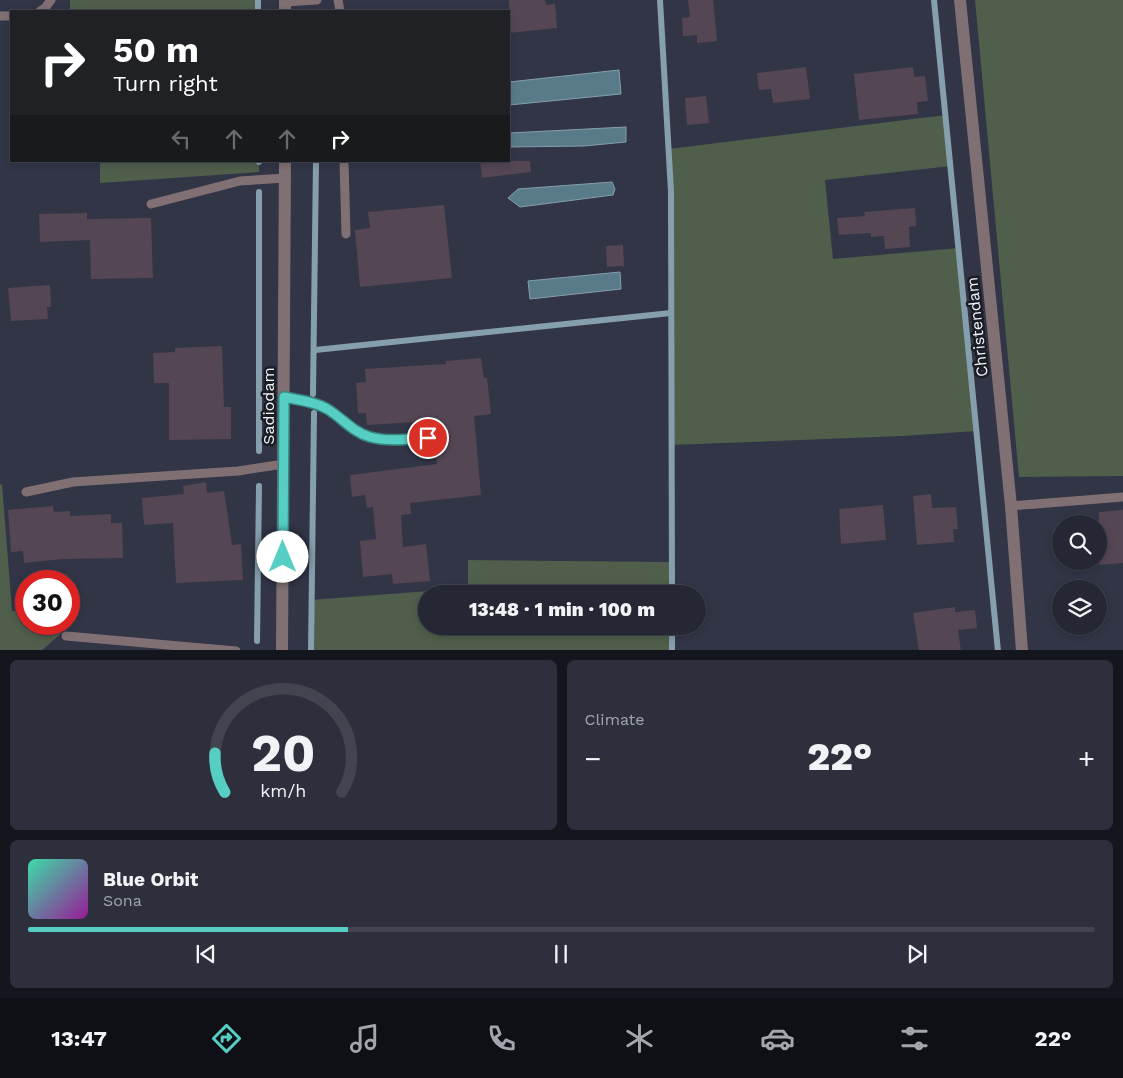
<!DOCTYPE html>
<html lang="en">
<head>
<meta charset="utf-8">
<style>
  :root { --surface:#252834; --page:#2d303c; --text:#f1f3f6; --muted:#a3a6ac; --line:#42444f; --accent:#56cec3 }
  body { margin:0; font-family:"Work Sans",sans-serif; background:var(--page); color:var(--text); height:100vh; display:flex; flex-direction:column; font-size:19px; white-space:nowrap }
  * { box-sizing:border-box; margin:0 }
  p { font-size:16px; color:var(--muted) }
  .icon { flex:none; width:28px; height:28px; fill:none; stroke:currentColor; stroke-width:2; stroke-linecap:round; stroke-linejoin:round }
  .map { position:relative; height:650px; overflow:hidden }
  .panel { display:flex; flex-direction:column; gap:10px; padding:10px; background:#14161d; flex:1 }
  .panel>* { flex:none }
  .guide { position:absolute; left:10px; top:10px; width:500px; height:152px; border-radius:0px; box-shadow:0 2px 8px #0003,0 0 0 1px var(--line); background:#202124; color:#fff; overflow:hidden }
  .tools { position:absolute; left:1052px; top:515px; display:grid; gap:10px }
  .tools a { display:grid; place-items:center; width:55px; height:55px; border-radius:50%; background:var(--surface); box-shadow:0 2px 8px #0003,0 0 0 1px var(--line); font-size:25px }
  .speed { position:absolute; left:15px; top:570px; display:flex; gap:10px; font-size:25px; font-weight:700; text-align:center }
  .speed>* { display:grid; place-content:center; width:65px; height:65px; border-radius:50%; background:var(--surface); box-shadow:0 2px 8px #0003,0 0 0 1px var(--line); line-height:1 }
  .speed .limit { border:8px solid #d22; background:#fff; color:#111 }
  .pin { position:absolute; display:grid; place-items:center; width:42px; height:42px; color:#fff; margin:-21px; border:2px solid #fff; border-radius:50%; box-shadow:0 1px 5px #0007 }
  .me { position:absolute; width:55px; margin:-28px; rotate:0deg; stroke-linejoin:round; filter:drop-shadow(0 0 4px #0008) }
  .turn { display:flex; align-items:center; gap:18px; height:105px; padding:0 20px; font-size:22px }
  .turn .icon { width:65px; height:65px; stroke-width:2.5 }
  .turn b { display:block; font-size:35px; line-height:42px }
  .lanes { display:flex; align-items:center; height:48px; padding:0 20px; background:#0003; justify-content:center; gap:25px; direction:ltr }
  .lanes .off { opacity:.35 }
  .big { font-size:38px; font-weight:800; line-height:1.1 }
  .panel .card { flex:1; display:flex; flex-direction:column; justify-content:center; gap:8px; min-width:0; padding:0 18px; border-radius:8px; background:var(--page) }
  .panel .dial { align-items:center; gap:0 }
  .dial svg { height:130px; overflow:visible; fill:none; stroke:var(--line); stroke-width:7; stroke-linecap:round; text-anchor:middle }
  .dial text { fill:var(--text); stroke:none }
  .song { display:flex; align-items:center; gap:15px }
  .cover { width:60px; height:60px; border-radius:8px; background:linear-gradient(135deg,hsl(160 70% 55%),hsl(300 70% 35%)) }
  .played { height:5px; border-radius:2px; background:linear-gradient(90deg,var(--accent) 30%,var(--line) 30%) }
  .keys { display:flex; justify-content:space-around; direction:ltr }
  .heat { display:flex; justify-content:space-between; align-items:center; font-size:28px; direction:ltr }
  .panel .tiles { flex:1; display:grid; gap:10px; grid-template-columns:1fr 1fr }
  .card:last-child { grid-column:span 2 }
  .trip { position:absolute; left:418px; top:585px; width:288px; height:50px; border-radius:25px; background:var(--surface); box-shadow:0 2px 8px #0003,0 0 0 1px var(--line); font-weight:800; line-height:50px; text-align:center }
  .menu { display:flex; height:80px; justify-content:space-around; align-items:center; background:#0f1015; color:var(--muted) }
  .menu .icon { width:35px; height:35px }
  .menu .selected { color:var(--accent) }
  .menu b { font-size:22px; color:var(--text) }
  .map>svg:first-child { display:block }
  .green { fill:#4f5f4c }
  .water { fill:#597b89; stroke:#869fac }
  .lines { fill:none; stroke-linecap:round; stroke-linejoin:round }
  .stream { stroke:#869fac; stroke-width:6 }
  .building { fill:#554654 }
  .service { stroke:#807073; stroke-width:9 }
  .minor { stroke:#807073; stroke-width:12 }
  .route-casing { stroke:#38867f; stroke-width:12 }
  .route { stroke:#56cec3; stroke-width:9 }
  .labels { text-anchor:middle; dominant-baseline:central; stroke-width:5; stroke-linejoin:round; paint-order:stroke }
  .street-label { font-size:16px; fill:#f0f4fe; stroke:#1b1d25 }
</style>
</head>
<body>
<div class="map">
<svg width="1123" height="651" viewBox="0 0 1123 651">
  <rect width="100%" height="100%" fill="#313546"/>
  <!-- green -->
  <g class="green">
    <rect x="70" y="0" width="188" height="11"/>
    <polygon points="975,0 1123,0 1123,476 1019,477"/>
    <polygon points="946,115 951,166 825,180 833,259 959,248 976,431 902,436 671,445 671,192 669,149"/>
    <polygon points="100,161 259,161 259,172 100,183"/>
    <polygon points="2,484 12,611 26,610 26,624 63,624 63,632 42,650 0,650 0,485"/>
    <polygon points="468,560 672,562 672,594 426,594 426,626 672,626 672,650 311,650 311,600 468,588"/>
  </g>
  <!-- water -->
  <g class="water">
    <polygon points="619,70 621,94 509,105 509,82"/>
    <polygon points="626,127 626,142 584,146 509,147 509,133"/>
    <polygon points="612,182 615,189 613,195 520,207 508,198 518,189"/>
    <polygon points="620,272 621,289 530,299 528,281"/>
  </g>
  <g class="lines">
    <!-- stream -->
    <g class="stream">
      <polyline points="258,0 258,11"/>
      <polyline points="660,0 671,192 672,594"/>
      <polyline points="934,0 998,651"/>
      <polyline points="259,161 259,162"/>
      <polyline points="259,192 259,451"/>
      <polyline points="315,350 671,313"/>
      <polyline points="313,394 316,161"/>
      <polyline points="672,626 672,651"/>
      <polyline points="257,641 259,486"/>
      <polyline points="311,651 314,413"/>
    </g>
  </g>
  <!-- building -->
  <g class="building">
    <polygon points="509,0 545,0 546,5 555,4 557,28 509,33"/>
    <polygon points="688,0 713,0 717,41 697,43 697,35 683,36 682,18 690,17"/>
    <polygon points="806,67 810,99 773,103 771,89 759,90 757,73"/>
    <polygon points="913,67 914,77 925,76 928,101 917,102 918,114 859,120 854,74"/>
    <polygon points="706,96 709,123 687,125 685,98"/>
    <polygon points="480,161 530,161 531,172 482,178"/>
    <polygon points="444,205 452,278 360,287 355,230 370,228 368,212"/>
    <polygon points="915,208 916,226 909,227 910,247 885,249 884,236 871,237 871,233 839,235 837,218 865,216 864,212"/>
    <polygon points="87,213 87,219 151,218 153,278 91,279 90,240 40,242 39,214"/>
    <polygon points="623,245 624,266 607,267 606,246"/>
    <polygon points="50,285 51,307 47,307 48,319 11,321 8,288"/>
    <polygon points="222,346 224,407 231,407 231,439 169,440 169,383 154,383 153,353 175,352 175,348"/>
    <polygon points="481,358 484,378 487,378 491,414 474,416 481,495 410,503 411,514 401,515 403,547 426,544 430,581 393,584 392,574 363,577 360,541 376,539 373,507 367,508 365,495 352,497 350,475 437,464 432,421 367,425 366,413 358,413 356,383 366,382 365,369 446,364 446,361"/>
    <polygon points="206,482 207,493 224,491 232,545 241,544 243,580 176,583 173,523 144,525 142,498 184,494 183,486"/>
    <polygon points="931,494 932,508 956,507 958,529 953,529 954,542 917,545 913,496"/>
    <polygon points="883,505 886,540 841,544 839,509"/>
    <polygon points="53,506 54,512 70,511 70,516 111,514 111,523 122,523 123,558 62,559 24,563 23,551 11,552 8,510"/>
    <polygon points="1123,510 1123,563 1099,565 1099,512"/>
    <polygon points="955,607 955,612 975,610 977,628 958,630 961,651 919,651 913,613"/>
  </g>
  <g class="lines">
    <!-- service -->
    <g class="service">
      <polyline points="338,0 340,11"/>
      <polyline points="285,2 317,0"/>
      <polyline points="40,11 45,8 51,0"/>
      <polyline points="0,16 11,16"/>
      <polyline points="344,161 346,234"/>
      <polyline points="151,204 240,181 285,178"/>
      <path d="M284,397C299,400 316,402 329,410C343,418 353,432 370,437C389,442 410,439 428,438"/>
      <polyline points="26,492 73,482 238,471 284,464"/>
      <polyline points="1011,506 1123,497"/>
      <polyline points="66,636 236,651"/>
    </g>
    <!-- minor -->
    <g class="minor">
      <polyline points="960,0 1011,506 1022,651"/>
      <polyline points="285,11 285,0"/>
      <polyline points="282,651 285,161"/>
    </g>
  </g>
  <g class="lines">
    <defs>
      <path id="route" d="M283,557L284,397C299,400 316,402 329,410C343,419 353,432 370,437C389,442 410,439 428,438"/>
    </defs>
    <!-- route casing -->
    <use href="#route" class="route-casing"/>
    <!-- route -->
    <use href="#route" class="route"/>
  </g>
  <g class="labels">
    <!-- street labels -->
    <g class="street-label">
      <text transform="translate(977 327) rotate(-96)">Christendam</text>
      <text transform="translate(268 406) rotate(-90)">Sadiodam</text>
    </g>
  </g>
</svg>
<div class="tools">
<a><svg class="icon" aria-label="search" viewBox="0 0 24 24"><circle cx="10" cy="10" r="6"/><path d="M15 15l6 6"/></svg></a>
<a><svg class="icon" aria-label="layers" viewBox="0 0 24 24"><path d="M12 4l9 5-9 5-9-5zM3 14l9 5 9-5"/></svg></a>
</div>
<div class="speed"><div class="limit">30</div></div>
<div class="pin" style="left:428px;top:438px;background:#d93025"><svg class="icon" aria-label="arrive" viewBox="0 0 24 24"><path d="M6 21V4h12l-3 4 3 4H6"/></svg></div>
<svg class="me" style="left:283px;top:557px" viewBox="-20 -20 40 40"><circle r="19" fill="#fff"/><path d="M0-13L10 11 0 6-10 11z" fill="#56cec3"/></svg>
<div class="trip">13:48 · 1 min · 100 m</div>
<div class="guide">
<div class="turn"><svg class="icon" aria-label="right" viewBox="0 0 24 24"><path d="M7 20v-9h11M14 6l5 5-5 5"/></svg><div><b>50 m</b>Turn right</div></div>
<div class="lanes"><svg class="icon off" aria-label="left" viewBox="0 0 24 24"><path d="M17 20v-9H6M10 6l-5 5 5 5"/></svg><svg class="icon off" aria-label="ahead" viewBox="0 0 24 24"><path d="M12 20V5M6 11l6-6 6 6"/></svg><svg class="icon off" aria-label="ahead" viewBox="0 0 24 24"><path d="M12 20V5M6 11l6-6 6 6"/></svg><svg class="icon" aria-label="right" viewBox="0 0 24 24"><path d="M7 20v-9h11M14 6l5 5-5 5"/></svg></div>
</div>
</div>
<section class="panel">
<div class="tiles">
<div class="card dial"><svg viewBox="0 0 100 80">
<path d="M14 69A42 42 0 1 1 86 69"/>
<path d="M14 69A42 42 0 0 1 8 45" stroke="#56cec3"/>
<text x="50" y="56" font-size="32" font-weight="700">20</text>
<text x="50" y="72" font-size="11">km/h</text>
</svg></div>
<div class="card"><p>Climate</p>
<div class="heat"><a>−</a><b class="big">22°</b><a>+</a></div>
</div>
<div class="card">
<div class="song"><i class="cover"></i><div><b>Blue Orbit</b><p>Sona</p></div></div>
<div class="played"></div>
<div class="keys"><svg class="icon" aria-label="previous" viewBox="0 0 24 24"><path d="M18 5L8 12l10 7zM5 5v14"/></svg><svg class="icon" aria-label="pause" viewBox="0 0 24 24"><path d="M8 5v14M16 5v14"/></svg><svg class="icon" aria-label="next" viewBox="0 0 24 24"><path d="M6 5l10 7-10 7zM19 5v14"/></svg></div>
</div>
</div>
</section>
<nav class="menu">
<b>13:47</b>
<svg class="icon selected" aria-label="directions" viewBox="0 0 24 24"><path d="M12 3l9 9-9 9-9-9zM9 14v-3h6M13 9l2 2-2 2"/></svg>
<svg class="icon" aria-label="music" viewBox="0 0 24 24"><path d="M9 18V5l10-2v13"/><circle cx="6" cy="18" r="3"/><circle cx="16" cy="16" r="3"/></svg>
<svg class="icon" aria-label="phone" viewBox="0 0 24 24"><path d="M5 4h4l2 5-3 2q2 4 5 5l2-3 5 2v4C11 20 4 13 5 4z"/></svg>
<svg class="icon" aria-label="climate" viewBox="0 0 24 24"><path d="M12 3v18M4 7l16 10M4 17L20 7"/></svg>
<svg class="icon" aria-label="car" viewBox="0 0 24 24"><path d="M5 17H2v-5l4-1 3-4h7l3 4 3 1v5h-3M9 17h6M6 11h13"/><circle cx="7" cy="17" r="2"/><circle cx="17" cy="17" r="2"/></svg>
<svg class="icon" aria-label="filters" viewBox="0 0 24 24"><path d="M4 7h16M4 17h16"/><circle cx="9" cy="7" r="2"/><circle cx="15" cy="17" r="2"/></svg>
<b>22°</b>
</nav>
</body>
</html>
